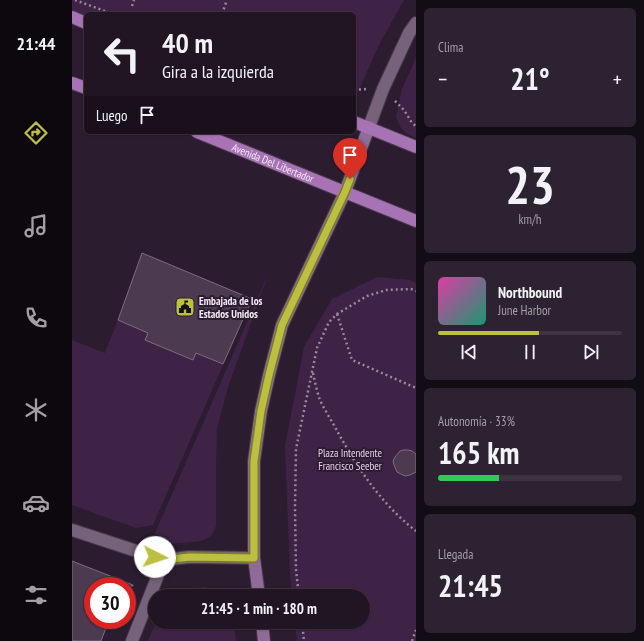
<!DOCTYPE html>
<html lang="es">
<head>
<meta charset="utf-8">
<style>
  :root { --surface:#211524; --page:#2d2231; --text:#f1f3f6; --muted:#a29fa6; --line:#3e3441; --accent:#bdbf43 }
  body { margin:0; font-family:"PT Sans Narrow",sans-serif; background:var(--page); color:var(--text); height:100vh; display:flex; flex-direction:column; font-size:15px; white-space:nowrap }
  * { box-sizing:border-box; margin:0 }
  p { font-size:13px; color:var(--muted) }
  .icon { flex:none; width:22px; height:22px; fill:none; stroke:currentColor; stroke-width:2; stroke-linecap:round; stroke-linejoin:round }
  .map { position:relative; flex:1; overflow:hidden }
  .details { display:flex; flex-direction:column; gap:8px; padding:8px; background:#120c14; width:228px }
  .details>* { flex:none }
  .top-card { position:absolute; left:12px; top:12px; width:272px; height:122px; border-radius:6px; box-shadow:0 1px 3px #0004,0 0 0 1px var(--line); background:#211524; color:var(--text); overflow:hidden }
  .speed { position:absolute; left:12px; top:577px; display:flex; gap:8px; font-size:20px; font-weight:700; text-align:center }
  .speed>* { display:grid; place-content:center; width:52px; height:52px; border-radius:50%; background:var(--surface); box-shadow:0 1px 3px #0004,0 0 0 1px var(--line); line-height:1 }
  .speed .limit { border:6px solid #d22; background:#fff; color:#111 }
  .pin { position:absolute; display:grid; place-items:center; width:34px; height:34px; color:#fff; margin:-41px -17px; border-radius:50% 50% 50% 0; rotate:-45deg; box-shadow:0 0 4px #0007 }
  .pin .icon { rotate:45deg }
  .me { position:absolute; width:44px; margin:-22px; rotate:94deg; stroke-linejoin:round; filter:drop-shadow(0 0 3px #0008) }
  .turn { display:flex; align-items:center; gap:14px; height:84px; padding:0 12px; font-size:18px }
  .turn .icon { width:52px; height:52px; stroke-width:2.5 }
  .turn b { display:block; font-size:28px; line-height:34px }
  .then { display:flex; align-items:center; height:38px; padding:0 12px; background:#0003; gap:8px; font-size:15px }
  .big { font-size:30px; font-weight:700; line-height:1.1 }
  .details .tile { flex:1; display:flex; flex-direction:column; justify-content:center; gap:6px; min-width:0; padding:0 14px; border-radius:6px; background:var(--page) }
  .details .dial { align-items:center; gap:0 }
  .dial b { font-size:52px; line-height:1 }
  .song { display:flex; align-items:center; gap:12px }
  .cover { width:48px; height:48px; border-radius:6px; background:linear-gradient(135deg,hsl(320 70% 55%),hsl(160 70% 35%)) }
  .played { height:4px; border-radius:2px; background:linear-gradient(90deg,var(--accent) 55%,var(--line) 55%) }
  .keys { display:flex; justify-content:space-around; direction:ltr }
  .heat { display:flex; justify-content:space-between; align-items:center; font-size:22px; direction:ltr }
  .charge { height:6px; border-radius:3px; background:linear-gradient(90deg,#34c759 33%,var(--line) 0) }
  .trip { position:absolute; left:76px; top:589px; width:222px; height:40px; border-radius:20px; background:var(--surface); box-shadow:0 1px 3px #0004,0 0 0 1px var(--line); font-weight:700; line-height:40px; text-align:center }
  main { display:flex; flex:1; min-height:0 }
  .tabs { display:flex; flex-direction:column; width:72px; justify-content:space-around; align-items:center; background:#0d080e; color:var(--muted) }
  .tabs .icon { width:28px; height:28px }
  .tabs .selected { color:var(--accent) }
  .tabs b { font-size:18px; color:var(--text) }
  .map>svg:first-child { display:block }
  .green { fill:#3f2346 }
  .building { fill:#4c3a50; stroke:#7f6b84 }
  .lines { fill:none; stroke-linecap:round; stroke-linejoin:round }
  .minor-casing { stroke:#463849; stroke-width:14 }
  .secondary-casing { stroke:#463849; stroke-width:14 }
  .primary-casing { stroke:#463849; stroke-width:14 }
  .path { stroke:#978a9a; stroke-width:2.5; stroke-dasharray:2 3; stroke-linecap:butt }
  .minor { stroke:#76637b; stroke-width:12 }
  .secondary { stroke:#8f6b98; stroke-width:12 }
  .primary { stroke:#a873b4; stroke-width:12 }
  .route-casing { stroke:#7b7c2c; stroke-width:10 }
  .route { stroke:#bdbf43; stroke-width:7 }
  .labels { text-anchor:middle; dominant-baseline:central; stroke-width:4; stroke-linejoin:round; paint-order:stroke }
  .street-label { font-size:11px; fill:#f5eaf7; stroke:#2c1c30 }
  .poi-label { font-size:11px; font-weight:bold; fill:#f5eaf7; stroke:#2c1c30; text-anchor:start }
  .park-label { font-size:11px; fill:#edcff3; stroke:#2c1c30 }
</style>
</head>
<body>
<main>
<nav class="tabs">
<b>21:44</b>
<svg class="icon selected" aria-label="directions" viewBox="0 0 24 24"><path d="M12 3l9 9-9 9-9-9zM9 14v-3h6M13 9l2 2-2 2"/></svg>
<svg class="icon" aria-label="music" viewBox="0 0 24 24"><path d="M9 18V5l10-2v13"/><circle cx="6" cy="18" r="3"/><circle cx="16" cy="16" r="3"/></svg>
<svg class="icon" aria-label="phone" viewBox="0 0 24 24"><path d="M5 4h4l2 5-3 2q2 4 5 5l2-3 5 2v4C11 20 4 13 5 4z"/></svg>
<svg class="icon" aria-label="climate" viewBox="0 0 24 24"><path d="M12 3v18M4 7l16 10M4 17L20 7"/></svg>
<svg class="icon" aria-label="car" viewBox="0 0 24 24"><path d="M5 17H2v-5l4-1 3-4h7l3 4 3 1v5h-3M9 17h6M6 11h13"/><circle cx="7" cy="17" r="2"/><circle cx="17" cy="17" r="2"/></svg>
<svg class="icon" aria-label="filters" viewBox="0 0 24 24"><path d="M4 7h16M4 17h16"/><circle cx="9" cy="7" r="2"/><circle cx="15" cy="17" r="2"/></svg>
</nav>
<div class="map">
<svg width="344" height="641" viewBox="0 0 344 641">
  <rect width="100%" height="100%" fill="#2c1c30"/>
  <!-- green -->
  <g class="green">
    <polygon points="0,0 332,0 308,43 284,96 282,98 282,14 14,14 14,15 0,10"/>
    <polygon points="344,58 344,138 336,135 329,128 324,117 330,89"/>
    <polygon points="197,272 156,387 145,429 144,467 144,526 139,536 130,541 99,544 80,540"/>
    <polygon points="305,277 338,280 344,283 344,641 225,641 223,622 291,622 291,596 220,596 218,572 213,446 232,347 260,299"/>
    <polygon points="46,320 76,333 73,340 121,360 124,353 151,365 81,525 64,528 0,505 0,340 33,353"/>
    <polygon points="133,587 148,596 100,596 115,589"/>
    <polygon points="84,622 162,622 164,641 76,641"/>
  </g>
  <!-- building -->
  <g class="building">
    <polygon points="70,253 180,299 151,364 124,353 121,360 73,340 76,333 46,320"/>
    <polygon points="331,450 336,450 340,451 344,454 344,472 338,475 333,476 325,472 322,465 321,461 323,457 328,451"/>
    <polygon points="0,561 61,585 61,586 21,586 21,620 37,620 29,641 0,641"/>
  </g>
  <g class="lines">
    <defs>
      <g id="minor">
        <polyline points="297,127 311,89 337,33 344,23"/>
        <polyline points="0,530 92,560 117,557 182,558"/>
        <polyline points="60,641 92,560"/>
      </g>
      <g id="secondary">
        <polyline points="187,596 182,558 182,461 189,411 197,375 210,325 273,192 297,127"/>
        <polyline points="190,622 192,641"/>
      </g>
      <g id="primary">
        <polyline points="0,17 14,23"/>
        <polyline points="0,83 14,88"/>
        <polyline points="282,122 344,147"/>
        <path id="s1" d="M125,132L344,221"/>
      </g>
    </defs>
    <!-- minor casing -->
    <use href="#minor" class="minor-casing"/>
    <!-- secondary casing -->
    <use href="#secondary" class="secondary-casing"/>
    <!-- primary casing -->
    <use href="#primary" class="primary-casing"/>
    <!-- path -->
    <g class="path">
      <polyline points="3,0 41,14"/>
      <polyline points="60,6 62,0"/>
      <polyline points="150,14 155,0"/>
      <polyline points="282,90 295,89"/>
      <polyline points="323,101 332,110 340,123 344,126"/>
      <polyline points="265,314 280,360 344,388"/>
      <path d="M241,373C243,382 245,392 248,400C252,409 258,418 263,427C284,466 309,504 344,531"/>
      <polyline points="227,596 224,570 223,507 224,449 245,348 257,322 265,314 295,296 314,290 339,289 344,291"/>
      <polyline points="230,622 232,641"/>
      <polyline points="340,641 344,630"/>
    </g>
    <!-- minor -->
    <use href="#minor" class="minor"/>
    <!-- secondary -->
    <use href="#secondary" class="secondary"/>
    <!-- primary -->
    <use href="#primary" class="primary"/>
  </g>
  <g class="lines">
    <defs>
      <polyline id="route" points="83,557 92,560 117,557 182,558 182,461 189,411 197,375 210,325 273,192 278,179"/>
    </defs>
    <!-- route casing -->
    <use href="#route" class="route-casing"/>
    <!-- route -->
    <use href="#route" class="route"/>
  </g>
  <!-- icons -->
  <defs>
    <symbol id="civic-square" viewBox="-11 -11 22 22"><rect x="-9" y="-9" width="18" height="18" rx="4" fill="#bdbf43" stroke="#2c1c30"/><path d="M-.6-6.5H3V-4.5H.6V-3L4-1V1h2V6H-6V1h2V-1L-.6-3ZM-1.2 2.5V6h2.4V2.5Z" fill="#111"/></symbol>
  </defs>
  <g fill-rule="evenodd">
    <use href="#civic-square" x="102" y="296" width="22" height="22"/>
  </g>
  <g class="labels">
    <!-- street labels -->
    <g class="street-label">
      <text stroke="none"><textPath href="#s1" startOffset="82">Avenida Del Libertador</textPath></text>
    </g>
    <!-- poi labels -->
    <g class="poi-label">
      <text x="127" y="301">Embajada de los<tspan x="127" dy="13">Estados Unidos</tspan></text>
    </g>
    <!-- park labels -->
    <g class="park-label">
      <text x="278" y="453">Plaza Intendente<tspan x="278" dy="13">Francisco Seeber</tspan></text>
    </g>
  </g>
</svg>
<div class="speed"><div class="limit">30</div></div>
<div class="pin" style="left:278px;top:179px;background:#d93025"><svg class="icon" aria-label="arrive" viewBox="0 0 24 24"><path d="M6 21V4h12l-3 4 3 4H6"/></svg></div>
<svg class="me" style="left:83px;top:557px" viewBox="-20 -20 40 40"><circle r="19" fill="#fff"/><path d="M0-13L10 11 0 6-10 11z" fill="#bdbf43"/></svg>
<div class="trip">21:45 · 1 min · 180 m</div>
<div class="top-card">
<div class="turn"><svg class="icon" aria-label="left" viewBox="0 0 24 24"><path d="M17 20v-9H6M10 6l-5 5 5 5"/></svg><div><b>40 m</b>Gira a la izquierda</div></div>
<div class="then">Luego<svg class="icon" aria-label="arrive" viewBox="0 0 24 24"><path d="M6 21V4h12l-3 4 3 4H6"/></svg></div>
</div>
</div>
<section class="details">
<div class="tile"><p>Clima</p>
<div class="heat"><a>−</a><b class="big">21°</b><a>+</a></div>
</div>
<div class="tile dial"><b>23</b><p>km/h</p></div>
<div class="tile">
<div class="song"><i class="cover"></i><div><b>Northbound</b><p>June Harbor</p></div></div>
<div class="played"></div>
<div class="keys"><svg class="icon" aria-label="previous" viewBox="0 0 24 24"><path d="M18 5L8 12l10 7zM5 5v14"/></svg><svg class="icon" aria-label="pause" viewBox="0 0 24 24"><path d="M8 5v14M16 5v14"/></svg><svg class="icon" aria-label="next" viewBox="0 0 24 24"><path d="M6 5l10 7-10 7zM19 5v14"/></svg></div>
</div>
<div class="tile"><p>Autonomía · 33%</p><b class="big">165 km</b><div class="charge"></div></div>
<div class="tile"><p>Llegada</p><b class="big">21:45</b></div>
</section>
</main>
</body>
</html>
